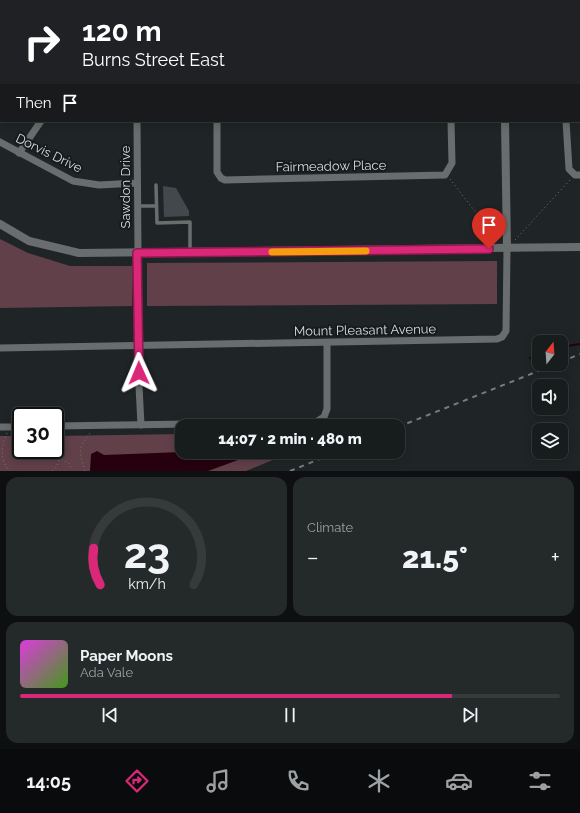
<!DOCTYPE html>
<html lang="en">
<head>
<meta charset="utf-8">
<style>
  :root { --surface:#171c1d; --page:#24292a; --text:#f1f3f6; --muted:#9ea1a4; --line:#363a3b; --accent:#db2777 }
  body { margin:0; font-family:Raleway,sans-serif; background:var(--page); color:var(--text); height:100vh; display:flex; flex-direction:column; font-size:15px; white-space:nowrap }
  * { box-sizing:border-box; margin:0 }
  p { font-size:13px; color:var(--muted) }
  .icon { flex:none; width:22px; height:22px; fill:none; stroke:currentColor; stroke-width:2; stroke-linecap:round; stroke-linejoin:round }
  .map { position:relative; height:471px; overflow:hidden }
  .panel { display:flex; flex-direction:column; gap:6px; padding:6px; background:#0d0f10; flex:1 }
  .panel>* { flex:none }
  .hud { position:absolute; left:0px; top:0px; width:580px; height:122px; box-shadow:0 2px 10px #0003,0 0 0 1px var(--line); background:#202124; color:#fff; overflow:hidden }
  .needle { width:26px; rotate:17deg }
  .fabs { position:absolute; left:532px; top:335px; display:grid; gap:8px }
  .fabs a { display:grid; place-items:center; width:36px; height:36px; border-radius:8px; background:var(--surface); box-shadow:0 2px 10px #0003,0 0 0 1px var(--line); font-size:20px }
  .speed { position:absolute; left:12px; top:407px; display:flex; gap:8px; font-size:20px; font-weight:700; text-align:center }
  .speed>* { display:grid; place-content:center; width:52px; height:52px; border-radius:50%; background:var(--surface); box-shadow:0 2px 10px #0003,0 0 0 1px var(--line); line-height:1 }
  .speed .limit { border:2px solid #111; border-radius:6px; background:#fff; color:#111 }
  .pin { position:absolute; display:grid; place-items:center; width:34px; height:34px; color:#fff; margin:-41px -17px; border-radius:50% 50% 50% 0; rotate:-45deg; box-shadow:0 0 4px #0007 }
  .pin .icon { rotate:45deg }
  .me { position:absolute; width:44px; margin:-22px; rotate:359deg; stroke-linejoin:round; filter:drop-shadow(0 0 3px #0008) }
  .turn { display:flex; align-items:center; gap:14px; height:84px; padding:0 16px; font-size:18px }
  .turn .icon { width:52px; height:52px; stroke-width:2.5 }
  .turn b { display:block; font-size:28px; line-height:34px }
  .then { display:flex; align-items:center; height:38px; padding:0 16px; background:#0003; gap:8px; font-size:15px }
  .big { font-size:30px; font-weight:800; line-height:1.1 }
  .panel .tile { flex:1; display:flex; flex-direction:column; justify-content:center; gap:6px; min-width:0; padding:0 14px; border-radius:12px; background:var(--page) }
  .panel .dial { align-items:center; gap:0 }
  .dial svg { height:104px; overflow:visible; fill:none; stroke:var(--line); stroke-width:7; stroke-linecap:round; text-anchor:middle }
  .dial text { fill:var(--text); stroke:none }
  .song { display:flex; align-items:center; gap:12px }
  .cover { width:48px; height:48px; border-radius:6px; background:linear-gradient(135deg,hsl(300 70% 55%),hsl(100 70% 35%)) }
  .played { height:4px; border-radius:2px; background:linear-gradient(90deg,var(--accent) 80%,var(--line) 80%) }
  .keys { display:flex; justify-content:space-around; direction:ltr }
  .heat { display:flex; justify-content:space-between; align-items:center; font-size:22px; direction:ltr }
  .panel .tiles { flex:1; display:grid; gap:6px; grid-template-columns:1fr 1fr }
  .tile:last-child { grid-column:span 2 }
  .trip { position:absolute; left:175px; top:419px; width:230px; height:40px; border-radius:12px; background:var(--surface); box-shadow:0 2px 10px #0003,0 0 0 1px var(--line); font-weight:800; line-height:40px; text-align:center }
  .tabs { display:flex; height:64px; justify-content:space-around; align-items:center; background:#090b0c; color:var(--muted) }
  .tabs .icon { width:28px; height:28px }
  .tabs .current { color:var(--accent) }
  .tabs b { font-size:18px; color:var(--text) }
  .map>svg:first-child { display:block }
  .green { fill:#614049 }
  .water { fill:#26000e }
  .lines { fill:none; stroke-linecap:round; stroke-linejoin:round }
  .stream { stroke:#26000e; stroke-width:2 }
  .building { fill:#42484b }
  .path { stroke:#727778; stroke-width:1; stroke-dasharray:1 3; stroke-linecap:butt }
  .service { stroke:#6a6d6e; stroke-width:3.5 }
  .minor { stroke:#6a6d6e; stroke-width:7 }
  .tertiary { stroke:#6a6d6e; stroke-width:8 }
  .rail { stroke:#777c7e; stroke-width:2; stroke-dasharray:5 5; stroke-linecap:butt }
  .route-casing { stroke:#8e194d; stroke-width:10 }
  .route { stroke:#db2777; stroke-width:7 }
  .slow { stroke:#f59e0b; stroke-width:7 }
  .labels { text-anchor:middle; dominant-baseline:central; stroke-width:4; stroke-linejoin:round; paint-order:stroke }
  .street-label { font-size:13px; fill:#d9ddde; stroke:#161b1d }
</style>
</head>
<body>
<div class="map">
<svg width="580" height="471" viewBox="0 0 580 471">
  <rect width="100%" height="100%" fill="#1f2527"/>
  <!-- green -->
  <g class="green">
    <polygon points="0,239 28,253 70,266 133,266 132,306 0,308"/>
    <polygon points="497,261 497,304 147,306 147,263"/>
    <polygon points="182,434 182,452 292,452 246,471 0,471 0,436 21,436 21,450 55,450 55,436"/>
  </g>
  <!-- water -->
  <polygon class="water" points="97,451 104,455 182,452 244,452 245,455 238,460 208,471 90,471 91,454"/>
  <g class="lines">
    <!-- stream -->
    <g class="stream">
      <polyline points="561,347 580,344"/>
      <polyline points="530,358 536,361 539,360"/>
    </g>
  </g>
  <!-- building -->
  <polygon class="building" points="163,186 176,188 189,211 189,216 164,217"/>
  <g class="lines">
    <!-- path -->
    <g class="path">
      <polyline points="450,179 490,231"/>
      <polyline points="515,240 570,180"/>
      <path d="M7,433C1,446 0,460 9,471"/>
      <polyline points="46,457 59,458 69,463 72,470"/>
      <path d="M52,471C64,462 59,445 56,433"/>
      <path d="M85,471C79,450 77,450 91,432"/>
    </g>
    <!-- service -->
    <g class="service">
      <polyline points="156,185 157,223 190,222 190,251"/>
      <polyline points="138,206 156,206"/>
    </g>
    <!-- minor -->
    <g class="minor">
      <polyline points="448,0 448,1"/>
      <polyline points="563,0 563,1"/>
      <polyline points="58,1 59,0"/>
      <polyline points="240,1 240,0"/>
      <polyline points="0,22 1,22"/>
      <polyline points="137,121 139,386 141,425"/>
      <polyline points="217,121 217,172 221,178 225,180 445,175 452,163 451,121"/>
      <polyline points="566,121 569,169 575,175 580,175"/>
      <polyline points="0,142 73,181 99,185 137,183"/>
      <polyline points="19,153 41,121"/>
      <polyline points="0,348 497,339 502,337 506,331 507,249"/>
      <polyline points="55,426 316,422 324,417 327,409 327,343"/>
      <polyline points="0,427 21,427"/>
    </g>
    <!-- tertiary -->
    <g class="tertiary">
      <polyline points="501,0 501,1"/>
      <polyline points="505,121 507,249"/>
      <polyline points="0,224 29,241 79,253 580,247"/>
    </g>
    <!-- rail -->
    <g class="rail">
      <polyline points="561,362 580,354"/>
      <polyline points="398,427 556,364"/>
      <polyline points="290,471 337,452"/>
    </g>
  </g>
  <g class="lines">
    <defs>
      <polyline id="route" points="139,373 137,253 489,249"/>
    </defs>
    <!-- route casing -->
    <use href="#route" class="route-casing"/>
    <!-- route -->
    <use href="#route" class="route"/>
    <!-- slow -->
    <polyline class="slow" points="272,252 366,251"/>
  </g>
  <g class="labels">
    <!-- street labels -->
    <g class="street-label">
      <text transform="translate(49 153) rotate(26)">Dorvis Drive</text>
      <text transform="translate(331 166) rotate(-1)">Fairmeadow Place</text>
      <text transform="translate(125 187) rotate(-90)">Sawdon Drive</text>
      <text transform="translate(365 330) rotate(-1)">Mount Pleasant Avenue</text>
    </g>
  </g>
</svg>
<div class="fabs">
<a><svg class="needle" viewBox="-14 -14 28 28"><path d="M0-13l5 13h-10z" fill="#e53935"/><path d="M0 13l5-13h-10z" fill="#9ea1a4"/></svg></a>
<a><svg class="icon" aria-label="sound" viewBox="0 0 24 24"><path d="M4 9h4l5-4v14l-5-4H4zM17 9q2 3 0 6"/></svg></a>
<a><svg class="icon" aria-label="layers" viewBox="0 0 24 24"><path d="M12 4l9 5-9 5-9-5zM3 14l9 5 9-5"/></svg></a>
</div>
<div class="speed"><div class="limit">30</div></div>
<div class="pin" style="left:489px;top:249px;background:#d93025"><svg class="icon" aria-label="arrive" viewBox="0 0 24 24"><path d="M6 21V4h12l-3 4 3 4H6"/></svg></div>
<svg class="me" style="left:139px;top:373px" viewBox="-20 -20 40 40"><path d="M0-17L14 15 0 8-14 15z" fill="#db2777" stroke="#fff" stroke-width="4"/></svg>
<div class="trip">14:07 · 2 min · 480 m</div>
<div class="hud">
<div class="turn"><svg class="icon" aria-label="right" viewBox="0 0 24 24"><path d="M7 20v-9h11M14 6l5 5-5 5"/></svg><div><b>120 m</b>Burns Street East</div></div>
<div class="then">Then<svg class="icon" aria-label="arrive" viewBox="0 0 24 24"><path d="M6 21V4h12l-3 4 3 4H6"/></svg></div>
</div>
</div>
<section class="panel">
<div class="tiles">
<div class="tile dial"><svg viewBox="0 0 100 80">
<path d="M14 69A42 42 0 1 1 86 69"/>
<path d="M14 69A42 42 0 0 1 9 41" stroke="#db2777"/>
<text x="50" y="56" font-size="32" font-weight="700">23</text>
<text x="50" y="72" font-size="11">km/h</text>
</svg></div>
<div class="tile"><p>Climate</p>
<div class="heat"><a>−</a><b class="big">21.5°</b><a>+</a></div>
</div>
<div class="tile">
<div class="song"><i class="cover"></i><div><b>Paper Moons</b><p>Ada Vale</p></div></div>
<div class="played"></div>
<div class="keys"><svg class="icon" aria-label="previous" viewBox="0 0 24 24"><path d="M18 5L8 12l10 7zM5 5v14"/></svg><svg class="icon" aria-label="pause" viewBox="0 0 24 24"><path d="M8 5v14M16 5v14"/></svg><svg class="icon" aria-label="next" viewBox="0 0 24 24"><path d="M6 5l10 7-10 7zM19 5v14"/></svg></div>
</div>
</div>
</section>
<nav class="tabs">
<b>14:05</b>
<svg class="icon current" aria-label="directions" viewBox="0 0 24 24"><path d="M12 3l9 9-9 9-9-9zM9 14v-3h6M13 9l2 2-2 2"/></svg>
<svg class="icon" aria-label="music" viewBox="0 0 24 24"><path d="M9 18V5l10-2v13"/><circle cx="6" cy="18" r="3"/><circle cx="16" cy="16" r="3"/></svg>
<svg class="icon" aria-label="phone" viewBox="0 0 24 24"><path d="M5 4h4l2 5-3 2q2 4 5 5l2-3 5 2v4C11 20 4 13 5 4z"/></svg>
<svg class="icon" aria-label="climate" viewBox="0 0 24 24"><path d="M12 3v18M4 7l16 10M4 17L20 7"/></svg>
<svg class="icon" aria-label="car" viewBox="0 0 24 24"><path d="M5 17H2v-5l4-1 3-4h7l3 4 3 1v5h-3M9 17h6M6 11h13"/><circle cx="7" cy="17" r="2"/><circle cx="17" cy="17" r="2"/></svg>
<svg class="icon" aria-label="filters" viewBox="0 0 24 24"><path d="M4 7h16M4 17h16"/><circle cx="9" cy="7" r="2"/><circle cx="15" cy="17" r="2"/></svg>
</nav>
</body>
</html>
